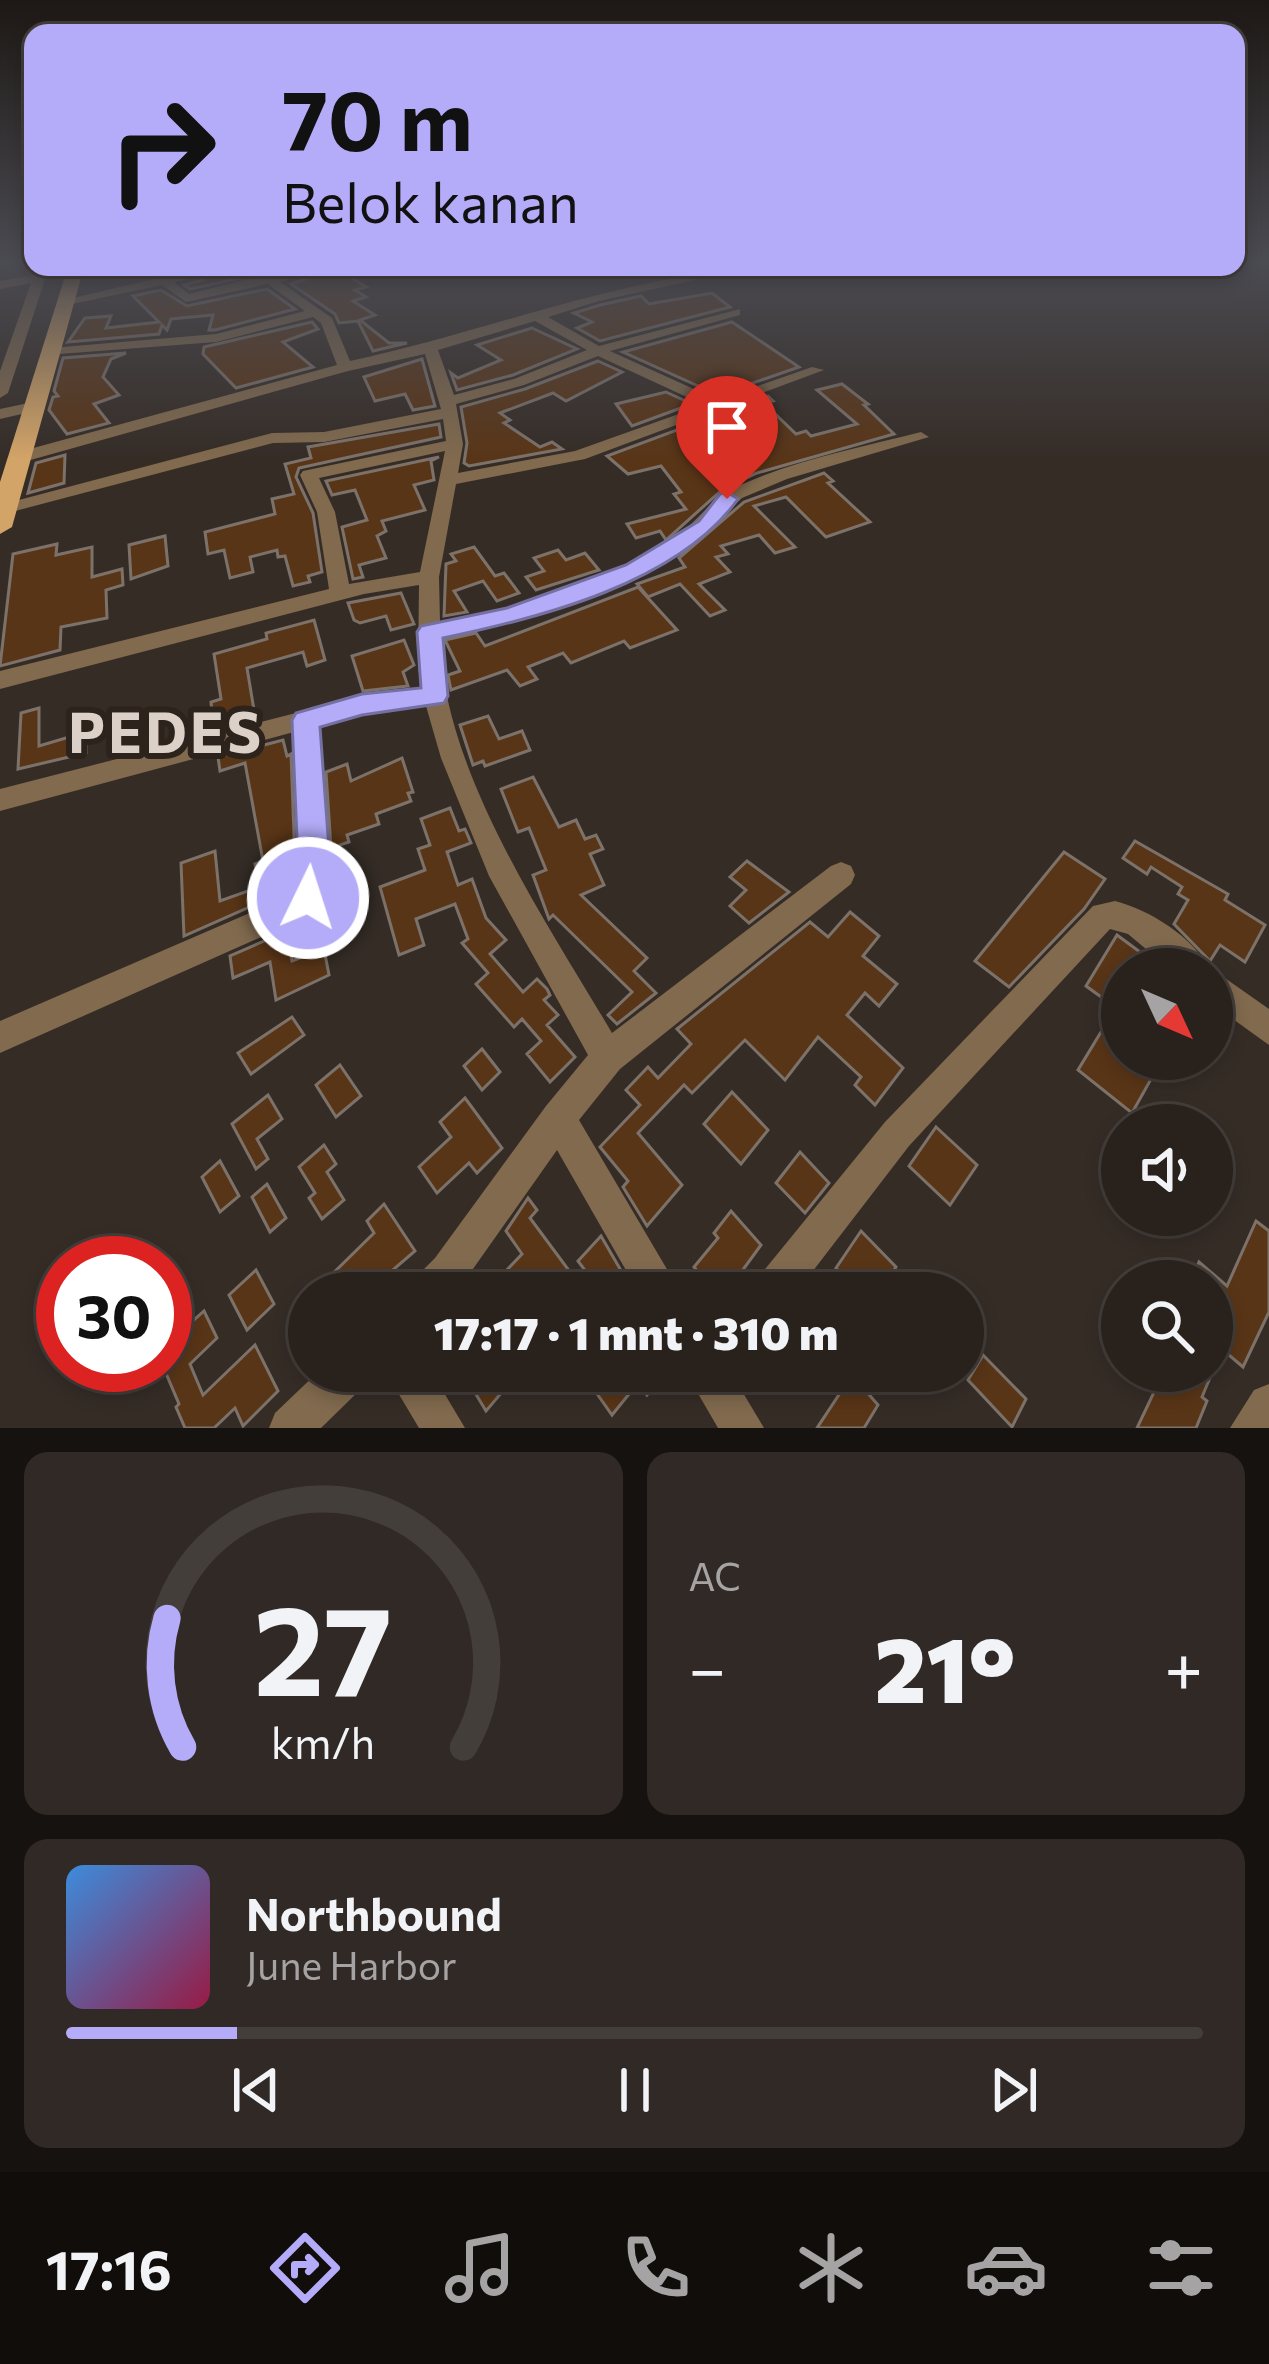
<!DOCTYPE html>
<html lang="id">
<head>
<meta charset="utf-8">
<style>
  :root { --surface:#28211c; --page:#302925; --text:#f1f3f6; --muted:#a5a3a3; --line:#443e3b; --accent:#b4acf9 }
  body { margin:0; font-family:Commissioner,sans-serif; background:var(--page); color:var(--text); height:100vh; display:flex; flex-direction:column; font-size:45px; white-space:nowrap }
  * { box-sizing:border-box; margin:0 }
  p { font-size:39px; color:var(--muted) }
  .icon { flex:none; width:66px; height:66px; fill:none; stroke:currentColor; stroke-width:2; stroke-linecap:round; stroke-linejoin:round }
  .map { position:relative; height:1428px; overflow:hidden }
  .details { display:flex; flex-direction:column; gap:24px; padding:24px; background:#16120f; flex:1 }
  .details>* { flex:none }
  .hud { position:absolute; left:24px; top:24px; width:1221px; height:252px; border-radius:24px; box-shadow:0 6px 18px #0003,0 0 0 3px var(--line); background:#b4acf9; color:#111; overflow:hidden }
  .needle { width:78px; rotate:134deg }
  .fabs { position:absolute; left:1101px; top:948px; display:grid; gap:24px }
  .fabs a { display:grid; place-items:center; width:132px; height:132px; border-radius:50%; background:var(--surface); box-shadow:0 6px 18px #0003,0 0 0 3px var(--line); font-size:60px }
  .speed { position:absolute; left:36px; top:1236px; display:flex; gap:24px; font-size:60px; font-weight:700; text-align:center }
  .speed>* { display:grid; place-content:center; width:156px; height:156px; border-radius:50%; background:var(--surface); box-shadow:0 6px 18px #0003,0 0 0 3px var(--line); line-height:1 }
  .speed .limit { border:18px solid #d22; background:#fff; color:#111 }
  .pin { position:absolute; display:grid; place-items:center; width:102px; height:102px; color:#fff; margin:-123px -51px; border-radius:50% 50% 50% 0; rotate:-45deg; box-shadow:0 0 12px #0007 }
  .pin .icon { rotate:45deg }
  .me { position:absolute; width:132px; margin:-66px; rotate:4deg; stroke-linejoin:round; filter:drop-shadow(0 0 9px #0008) }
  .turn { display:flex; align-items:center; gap:42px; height:252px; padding:0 60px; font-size:54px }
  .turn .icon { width:156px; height:156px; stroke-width:2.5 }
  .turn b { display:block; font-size:84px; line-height:102px }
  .big { font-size:90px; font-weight:800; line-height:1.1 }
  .details .widget { flex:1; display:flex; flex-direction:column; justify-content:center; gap:18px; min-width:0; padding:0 42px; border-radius:24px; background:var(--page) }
  .details .dial { align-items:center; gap:0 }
  .dial svg { height:312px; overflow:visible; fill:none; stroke:var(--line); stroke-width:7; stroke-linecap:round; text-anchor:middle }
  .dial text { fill:var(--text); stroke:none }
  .song { display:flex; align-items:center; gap:36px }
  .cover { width:144px; height:144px; border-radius:18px; background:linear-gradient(135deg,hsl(210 70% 55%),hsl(340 70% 35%)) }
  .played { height:12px; border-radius:6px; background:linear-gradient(90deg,var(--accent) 15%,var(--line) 15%) }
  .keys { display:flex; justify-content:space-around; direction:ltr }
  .heat { display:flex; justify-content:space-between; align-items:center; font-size:66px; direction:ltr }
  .details .tiles { flex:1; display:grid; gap:24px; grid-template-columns:1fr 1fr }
  .widget:last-child { grid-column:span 2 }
  .trip { position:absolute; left:288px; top:1272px; width:696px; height:120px; border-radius:60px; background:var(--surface); box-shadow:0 6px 18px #0003,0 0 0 3px var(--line); font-weight:800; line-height:120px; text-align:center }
  .tab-bar { display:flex; height:192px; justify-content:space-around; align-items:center; background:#100d0b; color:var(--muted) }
  .tab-bar .icon { width:84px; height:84px }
  .tab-bar .active { color:var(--accent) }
  .tab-bar b { font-size:54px; color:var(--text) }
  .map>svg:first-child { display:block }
  .building { fill:#593517; stroke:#7c726a; stroke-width:3 }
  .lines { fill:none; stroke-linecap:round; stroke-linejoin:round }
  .minor { fill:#816a4e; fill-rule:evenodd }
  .major { fill:#d3a468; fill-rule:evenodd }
  .route { fill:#b4acf9; stroke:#7570a2; stroke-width:3 }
  .labels { text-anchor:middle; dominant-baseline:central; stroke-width:12; stroke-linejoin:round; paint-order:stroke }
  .district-label { font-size:57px; font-weight:bold; letter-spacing:3px; fill:#dcd1c8; stroke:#2b231c }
</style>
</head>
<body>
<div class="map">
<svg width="1269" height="1428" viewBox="0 0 1269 1428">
  <rect width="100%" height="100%" fill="#352c26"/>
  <!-- building -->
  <g class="building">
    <polygon points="201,267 292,267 190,289 184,285 203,280"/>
    <polygon points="341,267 368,267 369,271 350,277 366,287 355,290 366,297 353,301 375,315 360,320 389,343 407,343 373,351 358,321 339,323 335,314 291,284"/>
    <polygon points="267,289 295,309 215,330 209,330 213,315 171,319 167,330 162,325 159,334 68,342 85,318 111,316 106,328 159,322 133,296 161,290 187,306"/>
    <polygon points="712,293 730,307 600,341 577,328 592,322 574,313 600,305 641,296 649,304"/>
    <polygon points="312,322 318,329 283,342 313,367 236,388 203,354 204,347"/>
    <polygon points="732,322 799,367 718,395 623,352"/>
    <polygon points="532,328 577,349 513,375 457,390 451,373 458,378 501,360 477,345"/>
    <polygon points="126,353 111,359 103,377 119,395 94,404 109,423 67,434 49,410 53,397 58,396 54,391 63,358"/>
    <polygon points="422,359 435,406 413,410 405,394 375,401 364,377"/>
    <polygon points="598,361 622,372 566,401 553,393 500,413 510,420 504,423 540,447 552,442 562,449 469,466 464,463 467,443 461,407 525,389"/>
    <polygon points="842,384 868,404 864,405 894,434 757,473 723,489 666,540 660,531 636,538 627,524 686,509 674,494 681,492 661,466 628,474 607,456 768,396 773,401 764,403 796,434 806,431 811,436 857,424 817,390"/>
    <polygon points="666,392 692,404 632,426 616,404"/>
    <polygon points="439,424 441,437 299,468 296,477 313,513 322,572 308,576 310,582 293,586 285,556 278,557 277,550 250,557 253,572 230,578 224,550 208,554 205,532 275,514 272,499 294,494 285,464 311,458 308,447"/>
    <polygon points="65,455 64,483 28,493 36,463"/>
    <polygon points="439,457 431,461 434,480 414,485 425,510 382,521 386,531 377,536 386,558 359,565 363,577 353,579 342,527 367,520 355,490 332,495 326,481"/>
    <polygon points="824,473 833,481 828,483 870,522 826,537 786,497 754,506 795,547 775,553 759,535 721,546 728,554 716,557 730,572 699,584 725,610 710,616 680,584 648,597 637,584 685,567 679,558 744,502"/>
    <polygon points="165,536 168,566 131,579 129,545"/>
    <polygon points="57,544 56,555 92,547 92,577 122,569 123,585 106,590 107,618 61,627 60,650 0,666 13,554"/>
    <polygon points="474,547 495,576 504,573 519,593 497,601 483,581 454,591 467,612 444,616 446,564 456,561 451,554"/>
    <polygon points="558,550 566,560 585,553 599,570 536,590 526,577 544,571 534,558"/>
    <polygon points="638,587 677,630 630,648 624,641 571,663 563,653 528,667 537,679 520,686 507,670 451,690 448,675 460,671 445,640 476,633 485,646"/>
    <polygon points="401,593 414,624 391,630 386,616 360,623 354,620 348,603"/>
    <polygon points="314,620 325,660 307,666 303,652 247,668 254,710 213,722 211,702 221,699 214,654 267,639 266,633"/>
    <polygon points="404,640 414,665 403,672 408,686 363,691 352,656"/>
    <polygon points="39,708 39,746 86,732 86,753 18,769 21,713"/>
    <polygon points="488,716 499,739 522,731 530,750 485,766 483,761 473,765 460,725"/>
    <polygon points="283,740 287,756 291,754 295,862 288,890 184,936 181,863 215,851 220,901 259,887 255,864 263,861 245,763 220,771 218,757"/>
    <polygon points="402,758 413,792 408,793 411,801 376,814 379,824 347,835 349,842 331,848 326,772 347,764 351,781"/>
    <polygon points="533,777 559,827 576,820 585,839 596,835 603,849 590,854 604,885 581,895 647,958 634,971 656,993 617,1024 608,1015 632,992 553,915 549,919 533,875 546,870 529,828 518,832 501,789"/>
    <polygon points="450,808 459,831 465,829 471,843 447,852 458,885 472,879 486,918 506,940 490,954 523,992 537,979 547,989 550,995 544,1000 558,1015 547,1025 575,1057 550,1082 527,1054 541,1041 522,1019 514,1027 476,984 488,973 462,943 468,939 455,904 416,919 424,945 399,955 380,887 425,870 418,849 430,845 421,819"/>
    <polygon points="1135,841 1228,894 1225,900 1265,925 1245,962 1220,945 1210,961 1174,924 1188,900 1178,894 1182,887 1151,867 1147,874 1123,858"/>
    <polygon points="1064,852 1105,879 1084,909 1009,987 975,961"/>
    <polygon points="747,861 789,892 749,923 730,906 746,890 730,877"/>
    <polygon points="850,912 879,936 863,956 897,984 879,1006 865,993 847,1015 903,1068 875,1105 855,1085 861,1077 818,1037 785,1080 745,1040 692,1093 684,1085 638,1133 682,1185 647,1226 623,1187 628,1181 600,1147 640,1105 626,1090 648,1067 658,1078 691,1044 677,1029 810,922 828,937"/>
    <polygon points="287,931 292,961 324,949 329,975 276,1000 270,962 233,978 230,956"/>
    <polygon points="1117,935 1163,969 1122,969 1122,1012 1086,986"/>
    <polygon points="292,1017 304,1035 251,1074 238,1053"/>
    <polygon points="1101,1032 1122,1048 1122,1059 1137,1059 1155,1072 1132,1113 1078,1070"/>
    <polygon points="482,1049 500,1072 482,1090 464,1066"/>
    <polygon points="340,1065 361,1096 336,1117 316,1085"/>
    <polygon points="732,1092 768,1130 741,1164 704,1124"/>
    <polygon points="268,1095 282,1119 257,1139 268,1159 256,1169 232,1124"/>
    <polygon points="465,1098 502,1148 477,1173 469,1163 437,1193 419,1167 451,1137 440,1122"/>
    <polygon points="936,1127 977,1165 950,1205 909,1166"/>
    <polygon points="324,1145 336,1164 327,1172 344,1200 322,1219 309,1198 315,1193 299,1167"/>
    <polygon points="800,1152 829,1183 805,1213 776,1183"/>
    <polygon points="220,1161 239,1196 220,1212 202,1177"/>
    <polygon points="267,1184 286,1218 270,1232 252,1197"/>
    <polygon points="528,1198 537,1210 530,1218 576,1280 565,1293 485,1293 522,1254 506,1231"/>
    <polygon points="384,1204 415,1251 366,1293 313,1293 374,1233 367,1221"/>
    <polygon points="731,1211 761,1245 726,1293 716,1293 694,1267 718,1238 714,1233"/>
    <polygon points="1256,1221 1269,1231 1269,1312 1243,1367 1222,1349 1202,1397 1207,1401 1196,1428 1137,1428 1164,1371 1212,1371 1212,1281 1191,1281 1199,1262 1227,1286"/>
    <polygon points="861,1231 896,1267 879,1293 859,1293 836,1268"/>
    <polygon points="601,1236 634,1293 602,1293 578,1261"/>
    <polygon points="256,1270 274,1304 247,1330 229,1295"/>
    <polygon points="204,1311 217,1338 190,1364 203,1395 255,1345 278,1391 243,1426 235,1408 214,1428 185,1428 176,1407 179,1404 165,1371 165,1346"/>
    <polygon points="983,1355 1026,1399 1012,1427 968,1380"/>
    <polygon points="462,1371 520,1371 486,1411"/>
    <polygon points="606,1371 666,1371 647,1395 638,1383 612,1415 593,1388"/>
    <polygon points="852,1375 878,1405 864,1428 817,1428"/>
  </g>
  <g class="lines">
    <!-- minor -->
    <g class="minor">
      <polygon points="37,267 49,267 8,393 0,398 0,371 31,283 0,289 0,281 34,275"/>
      <path d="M142,267H156L167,276L200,271V277L174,282L189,294L267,274L337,267L280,282L332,318L350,361C453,339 551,303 654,282C687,276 720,267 754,267L599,301L548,317L599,346L740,309V315L610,351L718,400L812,367L824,370L585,459L456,484L439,577L440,622C517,606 597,587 665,546C692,529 708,500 736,487C794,460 859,448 921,432L929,437L787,479L742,498L689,547L624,583L532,615L440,637C442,770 546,921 612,1033L831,866L841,862L851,866L855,875L851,884L620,1069L579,1120L681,1293H639L557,1150L456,1293H408L414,1279L435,1258L546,1106L588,1055L489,876L441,758L426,706L362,714L318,726L328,863L313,914L0,1053V1021L291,895L300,863L294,732L0,811V789L362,696L422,689L418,668L419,585L364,594L0,689V671L329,589L317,512L300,475L303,471L446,441L443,419L324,442L273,443L0,515V505L272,433L324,432L441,409L425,354L348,371L27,461H15V453L337,365L321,323L313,317L216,342L46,355L44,352L51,348L216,334L305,311L268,284L186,302L162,285L67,305L60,301L155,279ZM535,321L587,350L514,379L454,395L438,350ZM598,356L704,405L575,451L458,473L463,444L456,404L524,385ZM445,451L420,572L349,584L335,512L319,478Z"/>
      <polygon points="33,402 39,404 39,410 0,419 0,409"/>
      <path d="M1115,901C1147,909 1195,937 1208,969H1170L1128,934L1110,929L909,1146L796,1293H751L757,1279L885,1122L1093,906Z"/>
      <polygon points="1211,969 1212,969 1269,1009 1269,1045 1212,1004"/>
      <polygon points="319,1371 370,1371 364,1386 321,1428 269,1428 275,1413"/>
      <polygon points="385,1371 431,1371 465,1428 419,1428"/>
      <polygon points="685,1371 730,1371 764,1428 718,1428"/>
      <polygon points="1269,1384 1269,1428 1230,1428 1254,1390"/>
    </g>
    <!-- major -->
    <polygon class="major" points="68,267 84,267 12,527 0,534 0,482"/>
  </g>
  <!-- sky -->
  <linearGradient id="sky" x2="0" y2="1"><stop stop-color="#1d1815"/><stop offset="0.57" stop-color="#4b4b52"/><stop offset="1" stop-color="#4b4b52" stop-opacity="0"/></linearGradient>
  <rect width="1269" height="460" fill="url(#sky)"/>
  <!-- route -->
  <path class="route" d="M727,492L738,499C678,583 540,618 443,638L448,696L444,703L362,715L320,727L330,863L320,908L308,913L297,908L292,898L298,863L292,720L296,713L362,694L421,688L417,632L421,626L507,608L626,565L699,521L720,494Z"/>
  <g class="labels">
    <!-- district labels -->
    <g class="district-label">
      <text x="166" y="730">PEDES</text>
    </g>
  </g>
</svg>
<div class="fabs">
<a><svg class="needle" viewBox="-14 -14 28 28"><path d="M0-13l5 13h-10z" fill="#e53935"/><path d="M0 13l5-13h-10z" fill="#a5a3a3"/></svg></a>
<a><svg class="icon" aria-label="sound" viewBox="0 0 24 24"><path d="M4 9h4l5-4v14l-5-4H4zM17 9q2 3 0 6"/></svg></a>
<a><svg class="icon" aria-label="search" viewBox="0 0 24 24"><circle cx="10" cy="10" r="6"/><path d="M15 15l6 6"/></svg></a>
</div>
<div class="speed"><div class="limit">30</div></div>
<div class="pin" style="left:727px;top:499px;background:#d93025"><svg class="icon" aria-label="arrive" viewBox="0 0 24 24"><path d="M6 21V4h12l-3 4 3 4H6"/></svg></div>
<svg class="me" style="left:308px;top:898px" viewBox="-20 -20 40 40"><circle r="17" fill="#b4acf9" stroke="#fff" stroke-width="3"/><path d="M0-11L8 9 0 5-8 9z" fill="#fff"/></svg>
<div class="trip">17:17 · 1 mnt · 310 m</div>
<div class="hud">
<div class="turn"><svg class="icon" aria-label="right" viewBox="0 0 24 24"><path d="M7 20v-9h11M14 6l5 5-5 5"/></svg><div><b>70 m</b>Belok kanan</div></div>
</div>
</div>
<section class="details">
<div class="tiles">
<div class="widget dial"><svg viewBox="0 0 100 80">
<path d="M14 69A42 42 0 1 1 86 69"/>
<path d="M14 69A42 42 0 0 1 10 36" stroke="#b4acf9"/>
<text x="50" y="56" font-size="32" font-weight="700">27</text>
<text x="50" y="72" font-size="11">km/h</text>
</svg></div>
<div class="widget"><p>AC</p>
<div class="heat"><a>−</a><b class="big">21°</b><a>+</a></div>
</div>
<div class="widget">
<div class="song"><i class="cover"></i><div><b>Northbound</b><p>June Harbor</p></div></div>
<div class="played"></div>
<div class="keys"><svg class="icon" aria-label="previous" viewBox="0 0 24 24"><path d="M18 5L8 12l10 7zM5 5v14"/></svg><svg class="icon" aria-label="pause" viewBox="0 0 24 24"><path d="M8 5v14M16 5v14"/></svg><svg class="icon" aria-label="next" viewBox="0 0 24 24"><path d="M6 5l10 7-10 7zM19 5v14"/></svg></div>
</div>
</div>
</section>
<nav class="tab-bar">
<b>17:16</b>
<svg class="icon active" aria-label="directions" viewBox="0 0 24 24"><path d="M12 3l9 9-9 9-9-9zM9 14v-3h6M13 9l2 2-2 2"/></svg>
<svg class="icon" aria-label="music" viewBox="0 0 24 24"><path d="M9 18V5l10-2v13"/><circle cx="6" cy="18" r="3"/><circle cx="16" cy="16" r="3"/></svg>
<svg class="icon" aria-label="phone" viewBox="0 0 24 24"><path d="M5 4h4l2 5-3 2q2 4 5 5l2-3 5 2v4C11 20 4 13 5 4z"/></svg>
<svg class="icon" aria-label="climate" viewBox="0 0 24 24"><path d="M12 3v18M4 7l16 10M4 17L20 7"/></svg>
<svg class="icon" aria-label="car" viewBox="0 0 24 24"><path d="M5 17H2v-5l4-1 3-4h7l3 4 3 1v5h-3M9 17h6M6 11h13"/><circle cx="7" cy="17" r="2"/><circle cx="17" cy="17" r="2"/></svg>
<svg class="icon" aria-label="filters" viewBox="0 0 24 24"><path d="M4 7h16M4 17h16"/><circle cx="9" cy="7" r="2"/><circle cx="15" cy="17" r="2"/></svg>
</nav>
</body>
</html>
